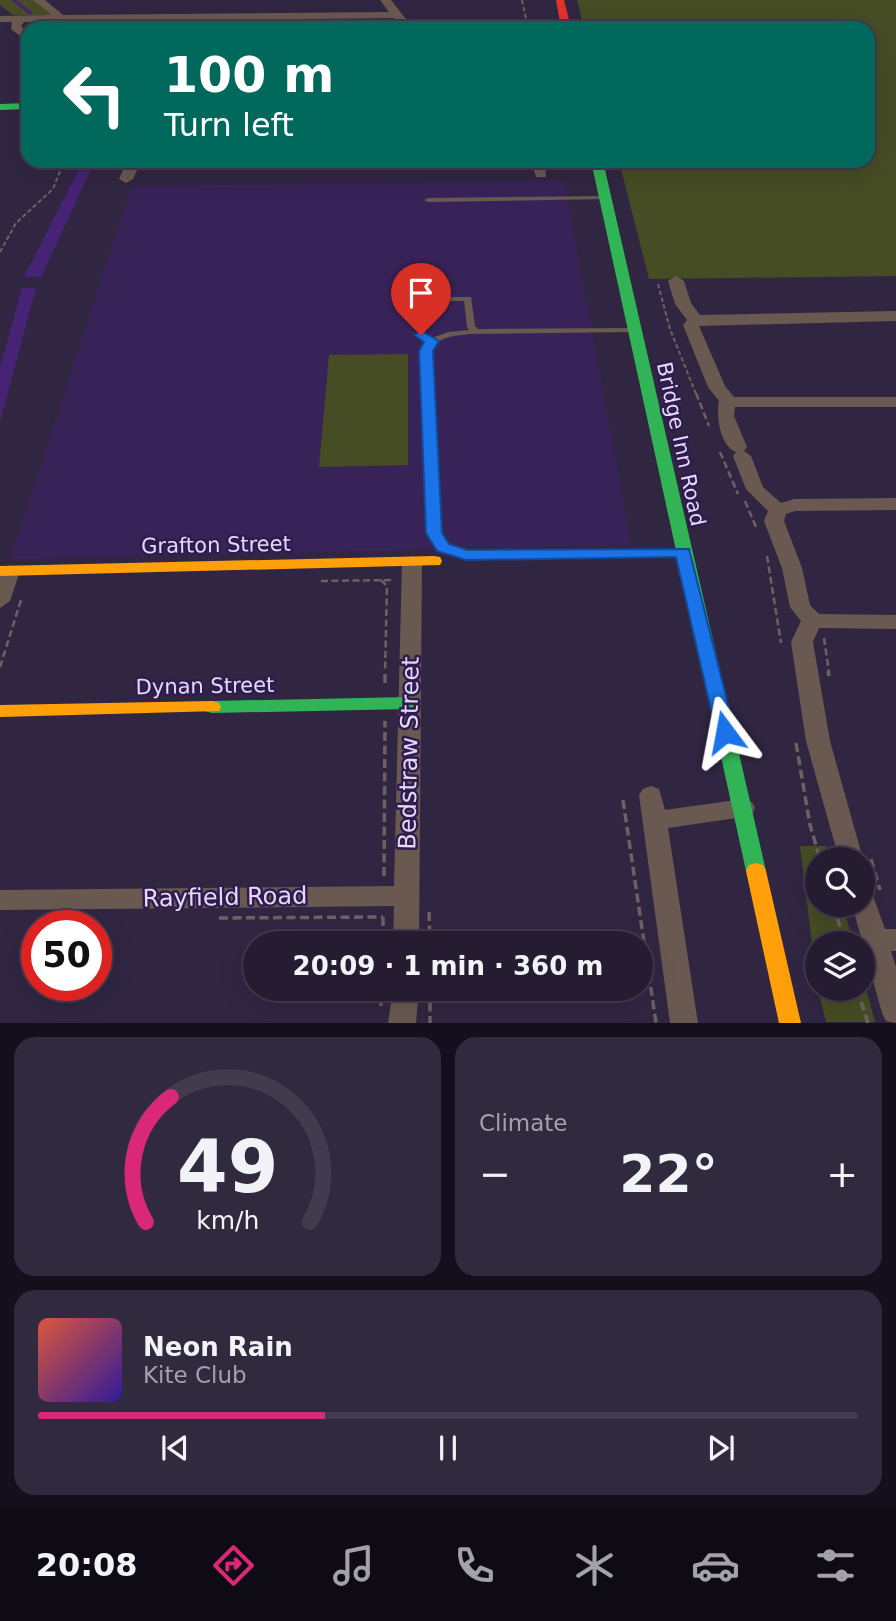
<!DOCTYPE html>
<html lang="en">
<head>
<meta charset="utf-8">
<style>
  :root { --surface:#251c32; --page:#31293e; --text:#f1f3f6; --muted:#a3a1ac; --line:#423a4d; --accent:#db2777 }
  body { margin:0; font-family:"DejaVu Sans",sans-serif; background:var(--page); color:var(--text); height:100vh; display:flex; flex-direction:column; font-size:26px; white-space:nowrap }
  * { box-sizing:border-box; margin:0 }
  p { font-size:23px; color:var(--muted) }
  .icon { flex:none; width:38px; height:38px; fill:none; stroke:currentColor; stroke-width:2; stroke-linecap:round; stroke-linejoin:round }
  .map { position:relative; height:1023px; overflow:hidden }
  .drawer { display:flex; flex-direction:column; gap:14px; padding:14px; background:#140f1c; flex:1 }
  .drawer>* { flex:none }
  .top-card { position:absolute; left:21px; top:21px; width:854px; height:147px; border-radius:21px; box-shadow:0 7px 28px #0002,0 0 0 2px var(--line); background:#00695c; color:#fff; overflow:hidden }
  .fabs { position:absolute; left:805px; top:847px; display:grid; gap:14px }
  .fabs a { display:grid; place-items:center; width:70px; height:70px; border-radius:50%; background:var(--surface); box-shadow:0 7px 28px #0002,0 0 0 2px var(--line); font-size:35px }
  .speed { position:absolute; left:21px; top:910px; display:flex; gap:14px; font-size:35px; font-weight:700; text-align:center }
  .speed>* { display:grid; place-content:center; width:91px; height:91px; border-radius:50%; background:var(--surface); box-shadow:0 7px 28px #0002,0 0 0 2px var(--line); line-height:1 }
  .speed .limit { border:10px solid #d22; background:#fff; color:#111 }
  .pin { position:absolute; display:grid; place-items:center; width:60px; height:60px; color:#fff; margin:-72px -30px; border-radius:50% 50% 50% 0; rotate:-45deg; box-shadow:0 0 7px #0007 }
  .pin .icon { rotate:45deg }
  .me { position:absolute; width:77px; margin:-38px; rotate:347deg; stroke-linejoin:round; filter:drop-shadow(0 0 5px #0008) }
  .turn { display:flex; align-items:center; gap:24px; height:147px; padding:0 28px; font-size:32px }
  .turn .icon { width:91px; height:91px; stroke-width:2.5 }
  .turn b { display:block; font-size:49px; line-height:60px }
  .big { font-size:52px; font-weight:700; line-height:1.1 }
  .drawer .tile { flex:1; display:flex; flex-direction:column; justify-content:center; gap:10px; min-width:0; padding:0 24px; border-radius:21px; background:var(--page) }
  .drawer .dial { align-items:center; gap:0 }
  .dial svg { height:182px; overflow:visible; fill:none; stroke:var(--line); stroke-width:7; stroke-linecap:round; text-anchor:middle }
  .dial text { fill:var(--text); stroke:none }
  .song { display:flex; align-items:center; gap:21px }
  .cover { width:84px; height:84px; border-radius:10px; background:linear-gradient(135deg,hsl(10 70% 55%),hsl(250 70% 35%)) }
  .played { height:7px; border-radius:4px; background:linear-gradient(90deg,var(--accent) 35%,var(--line) 35%) }
  .keys { display:flex; justify-content:space-around; direction:ltr }
  .heat { display:flex; justify-content:space-between; align-items:center; font-size:38px; direction:ltr }
  .drawer .tiles { flex:1; display:grid; gap:14px; grid-template-columns:1fr 1fr }
  .tile:last-child { grid-column:span 2 }
  .trip { position:absolute; left:243px; top:931px; width:410px; height:70px; border-radius:35px; background:var(--surface); box-shadow:0 7px 28px #0002,0 0 0 2px var(--line); font-weight:700; line-height:70px; text-align:center }
  .dock { display:flex; height:112px; justify-content:space-around; align-items:center; background:#0f0b14; color:var(--muted) }
  .dock .icon { width:49px; height:49px }
  .dock .current { color:var(--accent) }
  .dock b { font-size:32px; color:var(--text) }
  .map>svg:first-child { display:block }
  .built { fill:#382358 }
  .green { fill:#464d24 }
  .water { fill:#472375 }
  .lines { fill:none; stroke-linecap:round; stroke-linejoin:round }
  .stream { stroke:#472375; stroke-width:3.5 }
  .path-far2 { stroke:#6d6162; stroke-width:2; stroke-dasharray:4.5 2.5; stroke-linecap:butt }
  .path-far1 { stroke:#6d6162; stroke-width:2.5; stroke-dasharray:7 3.5; stroke-linecap:butt }
  .path { stroke:#6d6162; stroke-width:3.5; stroke-dasharray:9 4.5; stroke-linecap:butt }
  .lane { fill:#6a5950; fill-rule:evenodd }
  .street { fill:#6a5950; fill-rule:evenodd }
  .fast { fill:#30b455; fill-rule:evenodd }
  .slow { fill:#ff9f0a; fill-rule:evenodd }
  .jam { fill:#e5322d; fill-rule:evenodd }
  .route { fill:#1a73e8; stroke:#114b97; stroke-width:2 }
  .labels { text-anchor:middle; dominant-baseline:central; stroke-width:5; stroke-linejoin:round; paint-order:stroke }
  .street-label { font-size:21px; fill:#e3d9f9; stroke:#2f1b4d }
  .near-street-label { font-size:24px; fill:#e3d9f9; stroke:#2f1b4d }
</style>
</head>
<body>
<div class="map">
<svg width="896" height="1023" viewBox="0 0 896 1023">
  <rect width="100%" height="100%" fill="#312642"/>
  <!-- built -->
  <polygon class="built" points="564,181 631,545 10,559 132,186"/>
  <!-- green -->
  <g class="green">
    <polygon points="0,0 34,0 55,16 13,15 0,5"/>
    <polygon points="577,0 896,0 896,276 649,279 619,161 868,161 868,28 584,28"/>
    <polygon points="408,354 408,465 319,467 329,355"/>
    <polygon points="800,846 826,846 830,859 817,859 817,905 843,905 853,943 817,943 817,985"/>
    <polygon points="863,977 875,1022 826,1022 818,989 863,989"/>
  </g>
  <!-- water -->
  <g class="water">
    <polygon points="83,161 95,161 41,277 24,277"/>
    <polygon points="22,288 36,288 0,422 0,368"/>
  </g>
  <g class="lines">
    <!-- stream -->
    <polyline class="stream" points="14,0 30,13"/>
    <!-- path-far2 -->
    <g class="path-far2">
      <polyline points="522,0 528,28"/>
      <polyline points="0,252 16,223 53,189 64,161"/>
      <polyline points="658,284 670,329 696,394"/>
    </g>
    <!-- path-far1 -->
    <g class="path-far1">
      <polyline points="696,393 709,426"/>
      <polyline points="720,452 738,494"/>
      <polyline points="745,501 756,527"/>
      <polyline points="767,556 781,643"/>
      <polyline points="381,580 387,586 385,672"/>
      <polyline points="321,581 394,580"/>
      <polyline points="824,638 829,672"/>
      <polyline points="0,667 21,600"/>
    </g>
    <!-- path -->
    <g class="path">
      <polyline points="828,671 829,676"/>
      <polyline points="385,683 385,671"/>
      <polyline points="796,743 810,825 820,859"/>
      <polyline points="623,800 656,1023"/>
      <polyline points="871,859 880,890"/>
      <polyline points="384,876 385,721"/>
      <polyline points="834,905 844,943"/>
      <polyline points="429,912 430,943"/>
      <polyline points="383,917 383,943"/>
      <polyline points="219,918 383,917"/>
      <polyline points="381,989 381,1006"/>
      <polyline points="430,989 430,1023"/>
      <polyline points="857,989 868,1023"/>
    </g>
    <!-- lane -->
    <g class="lane">
      <polygon points="605,196 607,197 607,199 428,202 424,200 428,198"/>
      <path d="M418,297H471L475,326L478,329L634,328L638,330L634,332L470,334C454,336 439,336 430,351L439,533L447,546L467,552L683,549L687,550L688,552L687,554L466,558L439,550L429,533L422,351L427,342L417,335ZM425,301H464L467,327L469,330L448,332L432,338L425,334Z"/>
    </g>
    <!-- street -->
    <g class="street">
      <polygon points="33,0 45,0 63,15 389,12 380,0 391,0 413,28 401,28 394,18 24,22 21,26 28,33 28,42 11,29 12,22 0,22 0,16 52,15"/>
      <polygon points="127,161 141,161 133,179 126,183 119,179"/>
      <polygon points="531,161 545,161 546,177 536,177"/>
      <path d="M676,276L684,281L691,303L700,315L896,311V321L699,326L725,386L734,397H896V407H735L734,416L747,447L744,451L751,456L763,487L781,503L794,499L896,498V510L795,511L786,514L784,521L802,568L810,605L819,614L896,615V629L819,628L813,642L830,741L863,859V860L839,859L806,741L791,642L801,621L790,607L782,568L764,521L768,511L746,489L733,456L736,452C720,446 716,416 719,401L708,387L683,325L687,320L675,304L668,281Z"/>
      <polygon points="412,556 422,562 419,943 393,943 394,906 0,910 0,890 394,886 402,562"/>
      <polygon points="10,565 20,571 10,601 0,608 0,571"/>
      <polygon points="651,786 659,789 665,810 743,799 752,802 755,808 752,814 743,817 668,828 698,1023 670,1023 639,795 643,789"/>
      <polygon points="863,890 872,893 885,929 896,929 896,951 891,951 896,967 896,1023 886,1021 882,1013 852,905 863,905"/>
      <polygon points="393,989 419,989 416,1023 388,1023"/>
    </g>
    <!-- fast -->
    <g class="fast">
      <polygon points="28,103 28,109 0,110 0,104"/>
      <polygon points="591,161 603,161 766,871 763,877 756,879 749,877 746,871"/>
      <polygon points="410,697 416,699 419,703 416,707 410,709 212,713 205,711 203,707 205,703 212,701"/>
    </g>
    <!-- slow -->
    <g class="slow">
      <polygon points="434,556 440,557 442,561 440,565 0,576 0,566"/>
      <polygon points="212,701 219,703 221,707 219,711 0,717 0,705"/>
      <polygon points="756,863 763,865 766,871 801,1023 779,1023 746,871 749,865"/>
    </g>
    <!-- jam -->
    <polygon class="jam" points="556,0 564,0 571,28 561,28"/>
  </g>
  <!-- route -->
  <polygon class="route" points="421,331 439,341 433,351 442,533 449,544 467,550 689,549 735,732 732,736 719,736 716,732 676,557 466,560 437,551 426,533 419,351 424,342 414,335"/>
  <g class="labels">
    <!-- street labels -->
    <g class="street-label">
      <text transform="translate(681 444) rotate(78)">Bridge Inn Road</text>
      <text transform="translate(216 545) rotate(-1)">Grafton Street</text>
      <text transform="translate(205 686) rotate(-1)">Dynan Street</text>
    </g>
    <!-- near-street labels -->
    <g class="near-street-label">
      <text transform="translate(409 753) rotate(-89)">Bedstraw Street</text>
      <text transform="translate(225 897) rotate(-1)">Rayfield Road</text>
    </g>
  </g>
</svg>
<div class="fabs">
<a><svg class="icon" aria-label="search" viewBox="0 0 24 24"><circle cx="10" cy="10" r="6"/><path d="M15 15l6 6"/></svg></a>
<a><svg class="icon" aria-label="layers" viewBox="0 0 24 24"><path d="M12 4l9 5-9 5-9-5zM3 14l9 5 9-5"/></svg></a>
</div>
<div class="speed"><div class="limit">50</div></div>
<div class="pin" style="left:421px;top:335px;background:#d93025"><svg class="icon" aria-label="arrive" viewBox="0 0 24 24"><path d="M6 21V4h12l-3 4 3 4H6"/></svg></div>
<svg class="me" style="left:725px;top:732px" viewBox="-20 -20 40 40"><path d="M0-17L14 15 0 8-14 15z" fill="#1a73e8" stroke="#fff" stroke-width="4"/></svg>
<div class="trip">20:09 · 1 min · 360 m</div>
<div class="top-card">
<div class="turn"><svg class="icon" aria-label="left" viewBox="0 0 24 24"><path d="M17 20v-9H6M10 6l-5 5 5 5"/></svg><div><b>100 m</b>Turn left</div></div>
</div>
</div>
<section class="drawer">
<div class="tiles">
<div class="tile dial"><svg viewBox="0 0 100 80">
<path d="M14 69A42 42 0 1 1 86 69"/>
<path d="M14 69A42 42 0 0 1 25 14" stroke="#db2777"/>
<text x="50" y="56" font-size="32" font-weight="700">49</text>
<text x="50" y="72" font-size="11">km/h</text>
</svg></div>
<div class="tile"><p>Climate</p>
<div class="heat"><a>−</a><b class="big">22°</b><a>+</a></div>
</div>
<div class="tile">
<div class="song"><i class="cover"></i><div><b>Neon Rain</b><p>Kite Club</p></div></div>
<div class="played"></div>
<div class="keys"><svg class="icon" aria-label="previous" viewBox="0 0 24 24"><path d="M18 5L8 12l10 7zM5 5v14"/></svg><svg class="icon" aria-label="pause" viewBox="0 0 24 24"><path d="M8 5v14M16 5v14"/></svg><svg class="icon" aria-label="next" viewBox="0 0 24 24"><path d="M6 5l10 7-10 7zM19 5v14"/></svg></div>
</div>
</div>
</section>
<nav class="dock">
<b>20:08</b>
<svg class="icon current" aria-label="directions" viewBox="0 0 24 24"><path d="M12 3l9 9-9 9-9-9zM9 14v-3h6M13 9l2 2-2 2"/></svg>
<svg class="icon" aria-label="music" viewBox="0 0 24 24"><path d="M9 18V5l10-2v13"/><circle cx="6" cy="18" r="3"/><circle cx="16" cy="16" r="3"/></svg>
<svg class="icon" aria-label="phone" viewBox="0 0 24 24"><path d="M5 4h4l2 5-3 2q2 4 5 5l2-3 5 2v4C11 20 4 13 5 4z"/></svg>
<svg class="icon" aria-label="climate" viewBox="0 0 24 24"><path d="M12 3v18M4 7l16 10M4 17L20 7"/></svg>
<svg class="icon" aria-label="car" viewBox="0 0 24 24"><path d="M5 17H2v-5l4-1 3-4h7l3 4 3 1v5h-3M9 17h6M6 11h13"/><circle cx="7" cy="17" r="2"/><circle cx="17" cy="17" r="2"/></svg>
<svg class="icon" aria-label="filters" viewBox="0 0 24 24"><path d="M4 7h16M4 17h16"/><circle cx="9" cy="7" r="2"/><circle cx="15" cy="17" r="2"/></svg>
</nav>
</body>
</html>
